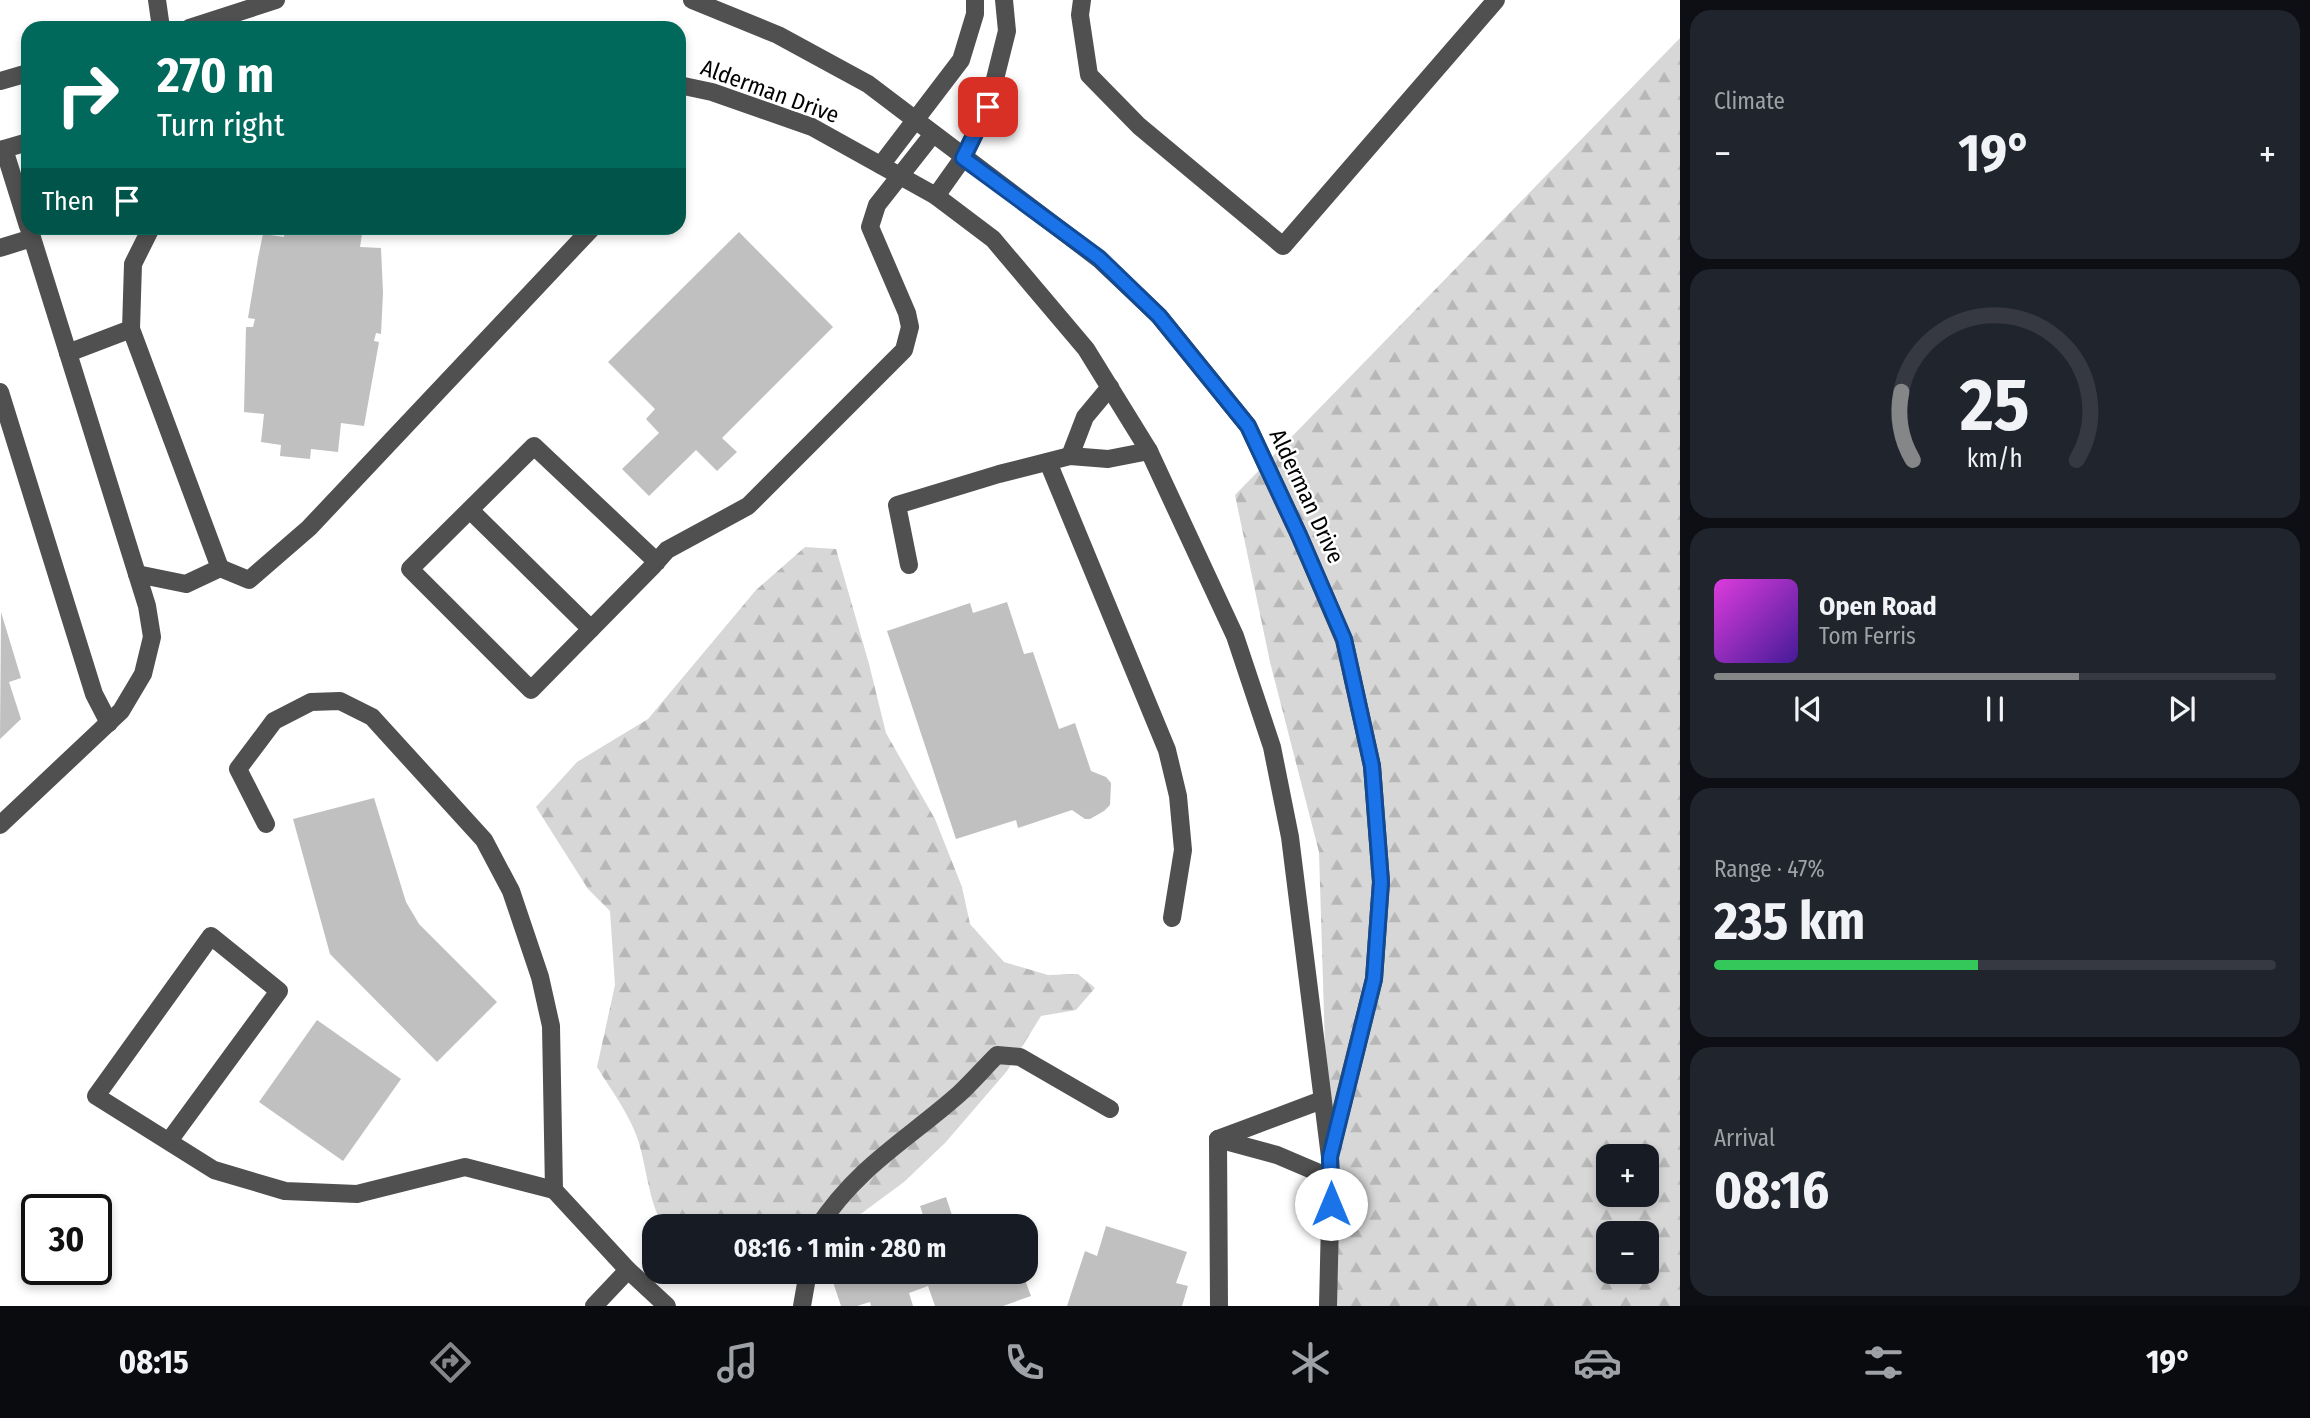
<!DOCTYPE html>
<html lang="en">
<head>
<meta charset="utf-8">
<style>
  :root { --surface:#171b24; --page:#20242c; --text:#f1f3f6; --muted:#9ea1a6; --line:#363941; --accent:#858687 }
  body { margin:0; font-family:"Fira Sans Condensed",sans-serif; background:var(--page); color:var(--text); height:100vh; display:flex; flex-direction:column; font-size:26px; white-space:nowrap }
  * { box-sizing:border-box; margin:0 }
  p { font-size:23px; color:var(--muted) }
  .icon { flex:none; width:38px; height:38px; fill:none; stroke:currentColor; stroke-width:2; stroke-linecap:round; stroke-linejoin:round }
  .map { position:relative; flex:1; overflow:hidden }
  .sheet { display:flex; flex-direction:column; gap:10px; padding:10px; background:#0d0f14; width:630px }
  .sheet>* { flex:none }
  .hud { position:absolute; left:21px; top:21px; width:665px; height:214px; border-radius:21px; box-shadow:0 4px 10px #0003; background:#00695c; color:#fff; overflow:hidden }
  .controls { position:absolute; left:1596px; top:1144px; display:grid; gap:14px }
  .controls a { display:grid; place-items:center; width:63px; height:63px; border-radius:14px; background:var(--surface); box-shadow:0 4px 10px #0003; font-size:35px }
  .speed { position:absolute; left:21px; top:1194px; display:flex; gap:14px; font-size:35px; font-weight:700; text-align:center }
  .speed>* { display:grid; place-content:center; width:91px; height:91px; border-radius:50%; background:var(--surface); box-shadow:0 4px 10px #0003; line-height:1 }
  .speed .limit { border:4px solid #111; border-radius:10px; background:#fff; color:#111 }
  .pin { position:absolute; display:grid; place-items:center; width:60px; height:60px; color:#fff; margin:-30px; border-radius:14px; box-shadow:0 4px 10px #0006 }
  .me { position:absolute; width:77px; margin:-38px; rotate:0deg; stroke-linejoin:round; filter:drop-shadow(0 0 5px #0008) }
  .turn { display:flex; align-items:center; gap:24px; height:147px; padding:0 21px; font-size:32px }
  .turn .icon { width:91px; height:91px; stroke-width:2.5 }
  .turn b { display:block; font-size:49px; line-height:60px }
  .then { display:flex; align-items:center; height:66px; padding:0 21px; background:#0003; gap:14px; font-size:26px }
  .big { font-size:52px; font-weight:700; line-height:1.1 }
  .sheet .card { flex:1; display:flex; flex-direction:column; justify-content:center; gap:10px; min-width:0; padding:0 24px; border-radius:21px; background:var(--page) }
  .sheet .dial { align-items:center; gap:0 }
  .dial svg { height:182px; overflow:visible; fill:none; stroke:var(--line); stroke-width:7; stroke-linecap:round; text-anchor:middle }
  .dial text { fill:var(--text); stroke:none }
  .song { display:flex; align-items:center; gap:21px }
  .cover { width:84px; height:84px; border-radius:10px; background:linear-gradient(135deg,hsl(300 70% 55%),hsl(260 70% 35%)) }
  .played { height:7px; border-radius:4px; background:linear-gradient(90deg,var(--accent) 65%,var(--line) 65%) }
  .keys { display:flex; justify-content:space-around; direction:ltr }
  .heat { display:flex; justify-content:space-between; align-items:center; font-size:38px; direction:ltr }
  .charge { height:10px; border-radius:5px; background:linear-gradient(90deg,#34c759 47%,var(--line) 0) }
  .trip { position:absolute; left:642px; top:1214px; width:396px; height:70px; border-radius:21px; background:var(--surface); box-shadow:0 4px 10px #0003; font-weight:700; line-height:70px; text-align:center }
  .dock { display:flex; height:112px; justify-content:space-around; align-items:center; background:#090b0e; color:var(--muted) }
  .dock .icon { width:49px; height:49px }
  .dock .selected { color:var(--accent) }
  .dock b { font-size:32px; color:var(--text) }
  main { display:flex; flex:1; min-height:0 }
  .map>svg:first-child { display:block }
  .forest { fill:url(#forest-firs); fill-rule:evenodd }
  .building { fill:#c0c0c0 }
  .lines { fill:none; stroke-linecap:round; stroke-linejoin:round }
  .minor { stroke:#505050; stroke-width:18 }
  .route-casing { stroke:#114b97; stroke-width:18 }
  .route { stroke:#1a73e8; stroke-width:12 }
  .labels { text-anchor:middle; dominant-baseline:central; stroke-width:5; stroke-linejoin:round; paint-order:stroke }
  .street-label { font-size:23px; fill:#000; stroke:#fff }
</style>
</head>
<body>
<main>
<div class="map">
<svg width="1680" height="1306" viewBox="0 0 1680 1306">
  <defs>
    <pattern id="forest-firs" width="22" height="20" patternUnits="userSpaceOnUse" patternTransform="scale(1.75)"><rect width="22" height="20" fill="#d7d7d7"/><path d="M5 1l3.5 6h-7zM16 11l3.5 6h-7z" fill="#b7b7b7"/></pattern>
  </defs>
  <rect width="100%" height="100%" fill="#fff"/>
  <!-- forest -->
  <g class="forest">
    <path d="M1680,38V1306H1333L1319,852L1270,662L1235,495ZM1608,1157H1647V1195H1608ZM1608,1234H1647V1272H1608Z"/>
    <path d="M805,547L836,549L869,664L886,733L935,819L962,887L970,924L1004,962L1048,975L1078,974L1095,988L1076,1010L1041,1016L1007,1071L945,1143L904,1182L862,1213L830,1227H663C649,1201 647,1171 639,1143C631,1116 611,1090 597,1067L615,985L610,911L588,889L536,807L577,762L648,719L756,590Z"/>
  </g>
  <!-- building -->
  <g class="building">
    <polygon points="285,228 363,228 360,247 381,248 383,293 381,334 376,333 374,341 379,342 364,426 341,423 338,452 311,449 310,459 280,456 281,445 261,442 264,414 244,412 246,327 253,327 255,319 248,318 258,258 263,234 284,237"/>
    <polygon points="739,232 833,327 722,438 737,452 717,471 696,450 649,496 622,469 659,433 646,419 655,409 608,362"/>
    <polygon points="1007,602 1024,654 1033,652 1059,729 1075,723 1091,771 1106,777 1111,783 1110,805 1104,811 1090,819 1085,819 1072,810 1018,828 1016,820 956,839 887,631 970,603 973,613"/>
    <polygon points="1,612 21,678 9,682 21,719 0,739"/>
    <polygon points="374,798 406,902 419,924 497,1002 437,1062 330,954 293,819"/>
    <polygon points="317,1020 401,1079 343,1161 259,1102"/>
    <polygon points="946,1197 956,1227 890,1227 923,1215 920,1206"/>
    <polygon points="1106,1226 1187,1252 1176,1283 1188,1286 1182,1306 1067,1306 1085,1251 1097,1256"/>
    <polygon points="861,1272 1022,1272 1031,1296 1003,1306 935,1306 928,1286 909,1293 913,1306 871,1306 870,1302 857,1306 841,1306 833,1282"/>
  </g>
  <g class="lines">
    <!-- minor -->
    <g class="minor">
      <polyline points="157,0 161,28"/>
      <polyline points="692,0 778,35 868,84 1099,259 1159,316 1248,426 1299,535 1344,640 1372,766 1381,882 1374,979 1332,1147"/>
      <polyline points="1082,0 1080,15 1089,75 1139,126 1283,246 1496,0"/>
      <polyline points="189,28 276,0"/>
      <polyline points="0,81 28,73"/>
      <polyline points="679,85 712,92 812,127 936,196 993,239 1086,349 1149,451 1235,636 1272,747 1290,837 1330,1157 1331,1178 1328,1306"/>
      <polyline points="4,149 28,226"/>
      <polyline points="0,150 28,142"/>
      <polyline points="881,165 961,60 975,14 975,0"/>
      <polyline points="936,196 963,158 988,107 1007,31 1004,0"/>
      <polyline points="0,248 32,238"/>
      <polyline points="131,329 220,568 186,584 137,574"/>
      <polyline points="68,353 131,329 133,264 151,228"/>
      <polyline points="0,392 94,694 109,723"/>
      <polyline points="1070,456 1085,417 1110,387"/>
      <polyline points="1048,462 1167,750 1178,796 1183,850 1172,918"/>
      <polyline points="470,510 591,629"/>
      <polyline points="657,562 534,446 410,569 531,690 652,567 667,550 748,506 904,350 910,327 907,313 870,227 877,205 933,134"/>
      <polyline points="909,565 897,505 999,474 1070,456 1108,459 1149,451"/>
      <polyline points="220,568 249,580 309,528 592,228"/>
      <polyline points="266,824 238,769 274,721 311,702 340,701 372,717 484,840 511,891 540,977 551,1026 554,1190"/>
      <polyline points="0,825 121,711 143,674 152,637 147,606 29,228"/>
      <polyline points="1218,1139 1219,1306"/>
      <polyline points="1218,1139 1277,1155 1331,1178"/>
      <polyline points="1218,1139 1322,1100"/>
      <polyline points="169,1141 279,991 211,936 96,1096 214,1170 285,1191 357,1194 465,1167 554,1190"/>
      <polyline points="554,1190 628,1270 667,1306"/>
      <path d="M818,1227C858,1166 907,1140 959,1094C972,1082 984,1068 997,1055L1020,1057L1110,1109"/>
      <polyline points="594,1306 628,1270"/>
      <polyline points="802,1306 808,1272"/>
    </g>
  </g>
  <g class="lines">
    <defs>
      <polyline id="route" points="988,107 963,158 1099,258 1159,316 1248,426 1299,535 1344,639 1372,766 1381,882 1374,979 1330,1157 1331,1204"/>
    </defs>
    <!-- route casing -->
    <use href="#route" class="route-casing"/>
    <!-- route -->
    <use href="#route" class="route"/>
  </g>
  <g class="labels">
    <!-- street labels -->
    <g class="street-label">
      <text transform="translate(770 91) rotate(20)">Alderman Drive</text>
      <text transform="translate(1307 496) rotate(65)">Alderman Drive</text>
    </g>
  </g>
</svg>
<div class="controls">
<a>+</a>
<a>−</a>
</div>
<div class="speed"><div class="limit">30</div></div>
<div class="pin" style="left:988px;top:107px;background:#d93025"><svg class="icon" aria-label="arrive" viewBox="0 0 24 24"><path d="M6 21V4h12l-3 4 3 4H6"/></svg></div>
<svg class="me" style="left:1331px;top:1204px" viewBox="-20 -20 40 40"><circle r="19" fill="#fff"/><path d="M0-13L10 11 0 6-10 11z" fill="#1a73e8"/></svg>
<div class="trip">08:16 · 1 min · 280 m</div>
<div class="hud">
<div class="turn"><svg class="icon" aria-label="right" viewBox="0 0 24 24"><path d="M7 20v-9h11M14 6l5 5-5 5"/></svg><div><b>270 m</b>Turn right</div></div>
<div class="then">Then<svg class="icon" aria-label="arrive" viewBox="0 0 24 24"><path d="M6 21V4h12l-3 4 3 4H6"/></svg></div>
</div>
</div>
<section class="sheet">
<div class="card"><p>Climate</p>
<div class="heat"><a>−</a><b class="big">19°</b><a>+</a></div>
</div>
<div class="card dial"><svg viewBox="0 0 100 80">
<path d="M14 69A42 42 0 1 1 86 69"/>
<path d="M14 69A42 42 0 0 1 9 39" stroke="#858687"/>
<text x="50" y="56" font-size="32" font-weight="700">25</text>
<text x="50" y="72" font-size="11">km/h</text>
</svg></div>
<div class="card">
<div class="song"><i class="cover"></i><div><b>Open Road</b><p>Tom Ferris</p></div></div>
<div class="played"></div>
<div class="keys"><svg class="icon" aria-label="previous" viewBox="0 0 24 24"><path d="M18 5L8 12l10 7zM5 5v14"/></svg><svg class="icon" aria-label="pause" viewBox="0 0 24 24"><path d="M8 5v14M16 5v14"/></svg><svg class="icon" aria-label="next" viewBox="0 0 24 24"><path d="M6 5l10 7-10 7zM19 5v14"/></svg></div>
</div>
<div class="card"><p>Range · 47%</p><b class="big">235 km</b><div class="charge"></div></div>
<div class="card"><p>Arrival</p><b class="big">08:16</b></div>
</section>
</main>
<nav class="dock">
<b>08:15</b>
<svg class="icon selected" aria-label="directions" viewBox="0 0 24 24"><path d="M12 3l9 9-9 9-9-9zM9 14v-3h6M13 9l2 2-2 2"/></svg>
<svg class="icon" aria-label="music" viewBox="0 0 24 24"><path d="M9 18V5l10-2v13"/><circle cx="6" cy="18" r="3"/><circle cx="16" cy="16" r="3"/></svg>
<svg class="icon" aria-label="phone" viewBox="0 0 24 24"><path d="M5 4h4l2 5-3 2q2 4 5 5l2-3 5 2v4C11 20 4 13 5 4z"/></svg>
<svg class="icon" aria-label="climate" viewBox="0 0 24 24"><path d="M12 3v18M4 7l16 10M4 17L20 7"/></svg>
<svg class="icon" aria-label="car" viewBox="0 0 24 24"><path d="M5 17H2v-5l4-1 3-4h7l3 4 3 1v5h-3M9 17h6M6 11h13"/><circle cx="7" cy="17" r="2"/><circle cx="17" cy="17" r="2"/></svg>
<svg class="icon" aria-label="filters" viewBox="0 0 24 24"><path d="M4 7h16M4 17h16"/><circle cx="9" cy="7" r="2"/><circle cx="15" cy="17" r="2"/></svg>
<b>19°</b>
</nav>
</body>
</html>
